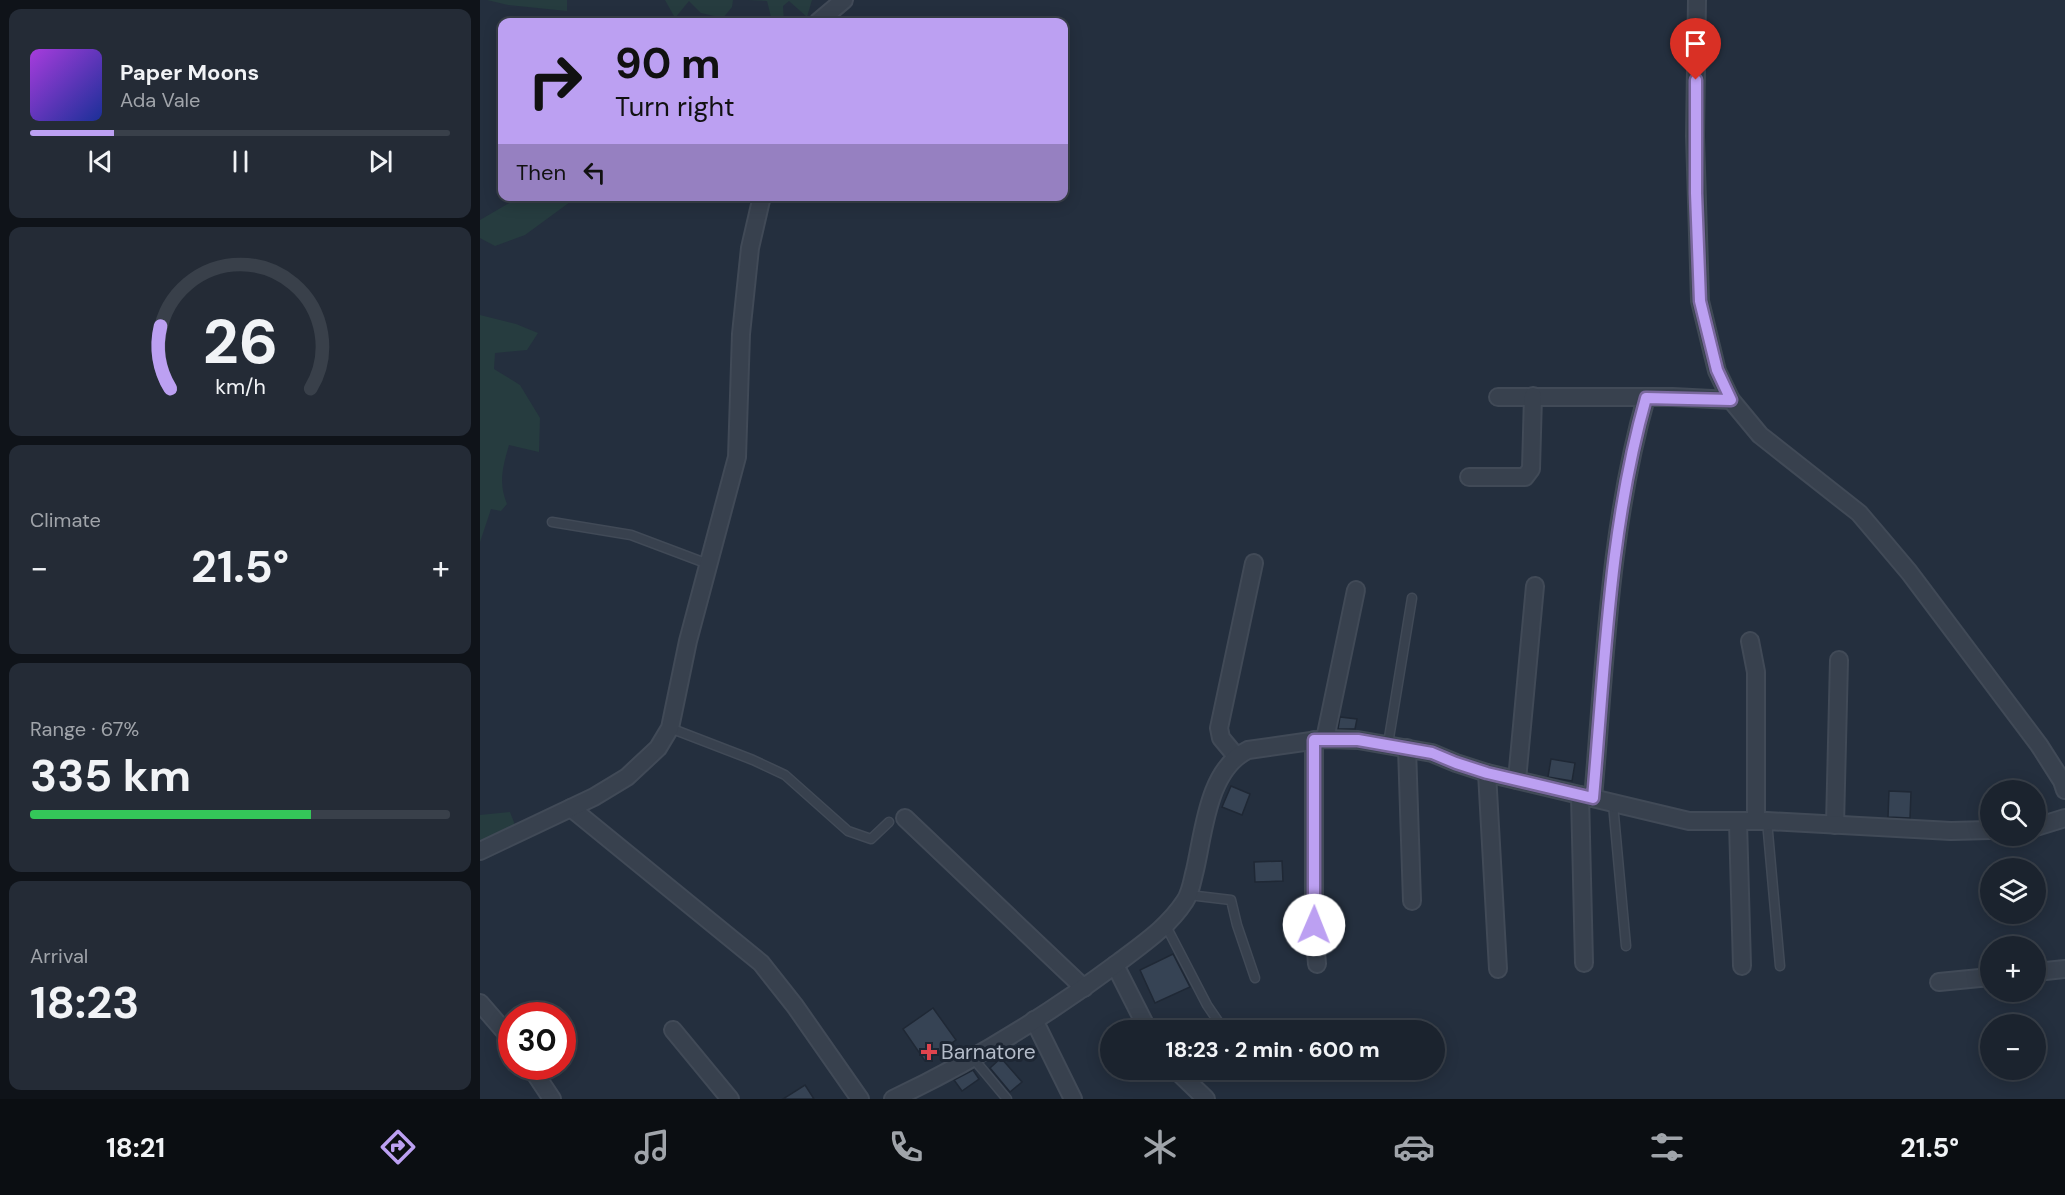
<!DOCTYPE html>
<html lang="en">
<head>
<meta charset="utf-8">
<style>
  :root { --surface:#1b232e; --page:#242b36; --text:#f1f3f6; --muted:#a0a4aa; --line:#39404a; --accent:#bca0f2 }
  body { margin:0; font-family:"DM Sans",sans-serif; background:var(--page); color:var(--text); height:100vh; display:flex; flex-direction:column; font-size:22px; white-space:nowrap }
  * { box-sizing:border-box; margin:0 }
  p { font-size:20px; color:var(--muted) }
  .icon { flex:none; width:33px; height:33px; fill:none; stroke:currentColor; stroke-width:2; stroke-linecap:round; stroke-linejoin:round }
  .map { position:relative; flex:1; overflow:hidden }
  .panel { display:flex; flex-direction:column; gap:9px; padding:9px; background:#0f1319; width:480px }
  .panel>* { flex:none }
  .top-card { position:absolute; left:18px; top:18px; width:570px; height:183px; border-radius:12px; box-shadow:0 3px 15px #0003,0 0 0 2px var(--line); background:#bca0f2; color:#111; overflow:hidden }
  .tools { position:absolute; left:1500px; top:780px; display:grid; gap:12px }
  .tools a { display:grid; place-items:center; width:66px; height:66px; border-radius:50%; background:var(--surface); box-shadow:0 3px 15px #0003,0 0 0 2px var(--line); font-size:30px }
  .speed { position:absolute; left:18px; top:1002px; display:flex; gap:12px; font-size:30px; font-weight:700; text-align:center }
  .speed>* { display:grid; place-content:center; width:78px; height:78px; border-radius:50%; background:var(--surface); box-shadow:0 3px 15px #0003,0 0 0 2px var(--line); line-height:1 }
  .speed .limit { border:9px solid #d22; background:#fff; color:#111 }
  .pin { position:absolute; display:grid; place-items:center; width:51px; height:51px; color:#fff; margin:-62px -26px; border-radius:50% 50% 50% 0; rotate:-45deg; box-shadow:0 0 6px #0007 }
  .pin .icon { rotate:45deg }
  .me { position:absolute; width:66px; margin:-33px; rotate:1deg; stroke-linejoin:round; filter:drop-shadow(0 0 4px #0008) }
  .turn { display:flex; align-items:center; gap:21px; height:126px; padding:0 18px; font-size:27px }
  .turn .icon { width:78px; height:78px; stroke-width:2.5 }
  .turn b { display:block; font-size:42px; line-height:51px }
  .then { display:flex; align-items:center; height:57px; padding:0 18px; background:#0003; gap:12px; font-size:22px }
  .big { font-size:45px; font-weight:700; line-height:1.1 }
  .panel .card { flex:1; display:flex; flex-direction:column; justify-content:center; gap:9px; min-width:0; padding:0 21px; border-radius:12px; background:var(--page) }
  .panel .dial { align-items:center; gap:0 }
  .dial svg { height:156px; overflow:visible; fill:none; stroke:var(--line); stroke-width:7; stroke-linecap:round; text-anchor:middle }
  .dial text { fill:var(--text); stroke:none }
  .song { display:flex; align-items:center; gap:18px }
  .cover { width:72px; height:72px; border-radius:9px; background:linear-gradient(135deg,hsl(280 70% 55%),hsl(230 70% 35%)) }
  .played { height:6px; border-radius:3px; background:linear-gradient(90deg,var(--accent) 20%,var(--line) 20%) }
  .keys { display:flex; justify-content:space-around; direction:ltr }
  .heat { display:flex; justify-content:space-between; align-items:center; font-size:33px; direction:ltr }
  .charge { height:9px; border-radius:4px; background:linear-gradient(90deg,#34c759 67%,var(--line) 0) }
  .trip { position:absolute; left:620px; top:1020px; width:345px; height:60px; border-radius:30px; background:var(--surface); box-shadow:0 3px 15px #0003,0 0 0 2px var(--line); font-weight:700; line-height:60px; text-align:center }
  .menu { display:flex; height:96px; justify-content:space-around; align-items:center; background:#0b0e12; color:var(--muted) }
  .menu .icon { width:42px; height:42px }
  .menu .selected { color:var(--accent) }
  .menu b { font-size:27px; color:var(--text) }
  main { display:flex; flex:1; min-height:0 }
  .map>svg:first-child { display:block }
  .green { fill:#263c3f }
  .building { fill:#364354; stroke:#1f2835; stroke-width:1.5 }
  .lines { fill:none; stroke-linecap:round; stroke-linejoin:round }
  .lane-casing { stroke:#414a57; stroke-width:11 }
  .street-casing { stroke:#414a57; stroke-width:20 }
  .lane { stroke:#38414e; stroke-width:8 }
  .street { stroke:#38414e; stroke-width:16 }
  .route-casing { stroke:#7a689d; stroke-width:15 }
  .route { stroke:#bca0f2; stroke-width:10 }
  .health-dot { fill:#e0444e; stroke:#1d2633; stroke-width:2 }
  .labels { text-anchor:middle; dominant-baseline:central; stroke-width:6; stroke-linejoin:round; paint-order:stroke }
  .poi-label { font-size:21px; fill:#b4bcc9; stroke:#1d2633; text-anchor:start }
</style>
</head>
<body>
<main>
<section class="panel">
<div class="card">
<div class="song"><i class="cover"></i><div><b>Paper Moons</b><p>Ada Vale</p></div></div>
<div class="played"></div>
<div class="keys"><svg class="icon" aria-label="previous" viewBox="0 0 24 24"><path d="M18 5L8 12l10 7zM5 5v14"/></svg><svg class="icon" aria-label="pause" viewBox="0 0 24 24"><path d="M8 5v14M16 5v14"/></svg><svg class="icon" aria-label="next" viewBox="0 0 24 24"><path d="M6 5l10 7-10 7zM19 5v14"/></svg></div>
</div>
<div class="card dial"><svg viewBox="0 0 100 80">
<path d="M14 69A42 42 0 1 1 86 69"/>
<path d="M14 69A42 42 0 0 1 9 37" stroke="#bca0f2"/>
<text x="50" y="56" font-size="32" font-weight="700">26</text>
<text x="50" y="72" font-size="11">km/h</text>
</svg></div>
<div class="card"><p>Climate</p>
<div class="heat"><a>−</a><b class="big">21.5°</b><a>+</a></div>
</div>
<div class="card"><p>Range · 67%</p><b class="big">335 km</b><div class="charge"></div></div>
<div class="card"><p>Arrival</p><b class="big">18:23</b></div>
</section>
<div class="map">
<svg width="1585" height="1099" viewBox="0 0 1585 1099">
  <rect width="100%" height="100%" fill="#242f3e"/>
  <!-- green -->
  <g class="green">
    <polygon points="7,0 87,0 87,11 28,5"/>
    <polygon points="185,0 253,0 252,7 243,18 221,13 209,1 195,18"/>
    <polygon points="267,0 332,0 327,17 309,1 303,6 304,22 291,17 287,1"/>
    <polygon points="41,196 147,196 147,197 90,202 45,235 15,246 0,238 0,220"/>
    <path d="M0,315L36,324L58,333L47,350L15,353L14,369L40,385L60,418L59,452L29,445C23,466 18,483 27,504L21,511L11,509L0,542Z"/>
    <polygon points="30,812 35,825 0,842 0,815"/>
  </g>
  <!-- building -->
  <g class="building">
    <polygon points="860,717 877,719 875,729 858,729"/>
    <polygon points="1071,759 1095,763 1092,781 1068,777"/>
    <polygon points="751,786 770,794 762,815 742,807"/>
    <polygon points="1409,791 1431,792 1430,818 1408,817"/>
    <polygon points="802,861 803,881 775,882 774,862"/>
    <polygon points="693,954 710,987 675,1003 660,970"/>
    <polygon points="453,1008 476,1040 445,1061 423,1029"/>
    <polygon points="521,1058 542,1082 530,1092 510,1068"/>
    <polygon points="493,1070 499,1079 482,1091 474,1080"/>
    <polygon points="325,1085 334,1099 303,1099"/>
  </g>
  <g class="lines">
    <defs>
      <g id="lane">
        <polyline points="72,522 151,535 228,564"/>
        <polyline points="190,728 273,760 305,775 368,831 391,839 409,822"/>
        <polyline points="908,744 932,598"/>
        <polyline points="1133,804 1146,946"/>
        <polyline points="1287,821 1300,966"/>
        <polyline points="709,895 751,900 757,925 775,978"/>
        <polyline points="686,926 727,1005 744,1030"/>
        <polyline points="492,1057 527,1099"/>
      </g>
      <g id="street">
        <polyline points="1217,0 1215,136 1220,301 1237,371 1251,400 1280,435 1379,513 1396,533 1429,572 1559,745 1582,781 1585,790"/>
        <polyline points="338,22 364,0"/>
        <polyline points="1018,397 1193,397 1251,400"/>
        <polyline points="989,477 1045,477 1051,469 1053,396"/>
        <polyline points="1270,641 1276,672 1276,821"/>
        <polyline points="845,739 876,590"/>
        <polyline points="834,740 834,925 837,964"/>
        <polyline points="927,748 932,901"/>
        <polyline points="756,756 741,738 739,728 774,563"/>
        <polyline points="1007,773 1018,969"/>
        <polyline points="1037,780 1055,586"/>
        <polyline points="1100,795 1104,963"/>
        <path d="M1113,798C1125,664 1129,528 1166,398"/>
        <polyline points="91,808 281,963 315,1006 380,1099"/>
        <polyline points="425,818 604,988"/>
        <polyline points="1258,822 1262,966"/>
        <polyline points="1355,825 1359,660"/>
        <polyline points="1556,827 1585,818"/>
        <polyline points="0,851 114,797 147,777 178,748 190,728 208,641 257,457 261,334 270,248 282,196"/>
        <polyline points="635,965 668,1030"/>
        <polyline points="1556,972 1585,969"/>
        <polyline points="1459,982 1510,977"/>
        <polyline points="0,1003 32,1040"/>
        <polyline points="554,1020 593,1099"/>
        <polyline points="193,1030 250,1099"/>
        <polyline points="50,1066 72,1099"/>
        <polyline points="696,1070 726,1099"/>
        <path d="M413,1099C492,1062 569,1014 639,962C664,943 688,927 705,901C711,892 712,881 715,870C724,831 728,769 768,750L845,739L878,740L952,753L976,763L1007,773L1209,821H1287L1471,831L1510,830"/>
      </g>
    </defs>
    <!-- lane casing -->
    <use href="#lane" class="lane-casing"/>
    <!-- street casing -->
    <use href="#street" class="street-casing"/>
    <!-- lane -->
    <use href="#lane" class="lane"/>
    <!-- street -->
    <use href="#street" class="street"/>
  </g>
  <g class="lines">
    <defs>
      <path id="route" d="M834,925V740H878L952,753L976,763L1007,773L1113,798C1125,664 1129,528 1166,398L1251,400L1237,370L1220,301L1216,193V80"/>
    </defs>
    <!-- route casing -->
    <use href="#route" class="route-casing"/>
    <!-- route -->
    <use href="#route" class="route"/>
  </g>
  <!-- markers -->
  <path class="health-dot" d="M446 1043h6v6h6v6h-6v6h-6v-6h-6v-6h6z"/>
  <g class="labels">
    <!-- poi labels -->
    <g class="poi-label">
      <text x="461" y="1052">Barnatore</text>
    </g>
  </g>
</svg>
<div class="tools">
<a><svg class="icon" aria-label="search" viewBox="0 0 24 24"><circle cx="10" cy="10" r="6"/><path d="M15 15l6 6"/></svg></a>
<a><svg class="icon" aria-label="layers" viewBox="0 0 24 24"><path d="M12 4l9 5-9 5-9-5zM3 14l9 5 9-5"/></svg></a>
<a>+</a>
<a>−</a>
</div>
<div class="speed"><div class="limit">30</div></div>
<div class="pin" style="left:1216px;top:80px;background:#d93025"><svg class="icon" aria-label="arrive" viewBox="0 0 24 24"><path d="M6 21V4h12l-3 4 3 4H6"/></svg></div>
<svg class="me" style="left:834px;top:925px" viewBox="-20 -20 40 40"><circle r="19" fill="#fff"/><path d="M0-13L10 11 0 6-10 11z" fill="#bca0f2"/></svg>
<div class="trip">18:23 · 2 min · 600 m</div>
<div class="top-card">
<div class="turn"><svg class="icon" aria-label="right" viewBox="0 0 24 24"><path d="M7 20v-9h11M14 6l5 5-5 5"/></svg><div><b>90 m</b>Turn right</div></div>
<div class="then">Then<svg class="icon" aria-label="left" viewBox="0 0 24 24"><path d="M17 20v-9H6M10 6l-5 5 5 5"/></svg></div>
</div>
</div>
</main>
<nav class="menu">
<b>18:21</b>
<svg class="icon selected" aria-label="directions" viewBox="0 0 24 24"><path d="M12 3l9 9-9 9-9-9zM9 14v-3h6M13 9l2 2-2 2"/></svg>
<svg class="icon" aria-label="music" viewBox="0 0 24 24"><path d="M9 18V5l10-2v13"/><circle cx="6" cy="18" r="3"/><circle cx="16" cy="16" r="3"/></svg>
<svg class="icon" aria-label="phone" viewBox="0 0 24 24"><path d="M5 4h4l2 5-3 2q2 4 5 5l2-3 5 2v4C11 20 4 13 5 4z"/></svg>
<svg class="icon" aria-label="climate" viewBox="0 0 24 24"><path d="M12 3v18M4 7l16 10M4 17L20 7"/></svg>
<svg class="icon" aria-label="car" viewBox="0 0 24 24"><path d="M5 17H2v-5l4-1 3-4h7l3 4 3 1v5h-3M9 17h6M6 11h13"/><circle cx="7" cy="17" r="2"/><circle cx="17" cy="17" r="2"/></svg>
<svg class="icon" aria-label="filters" viewBox="0 0 24 24"><path d="M4 7h16M4 17h16"/><circle cx="9" cy="7" r="2"/><circle cx="15" cy="17" r="2"/></svg>
<b>21.5°</b>
</nav>
</body>
</html>
